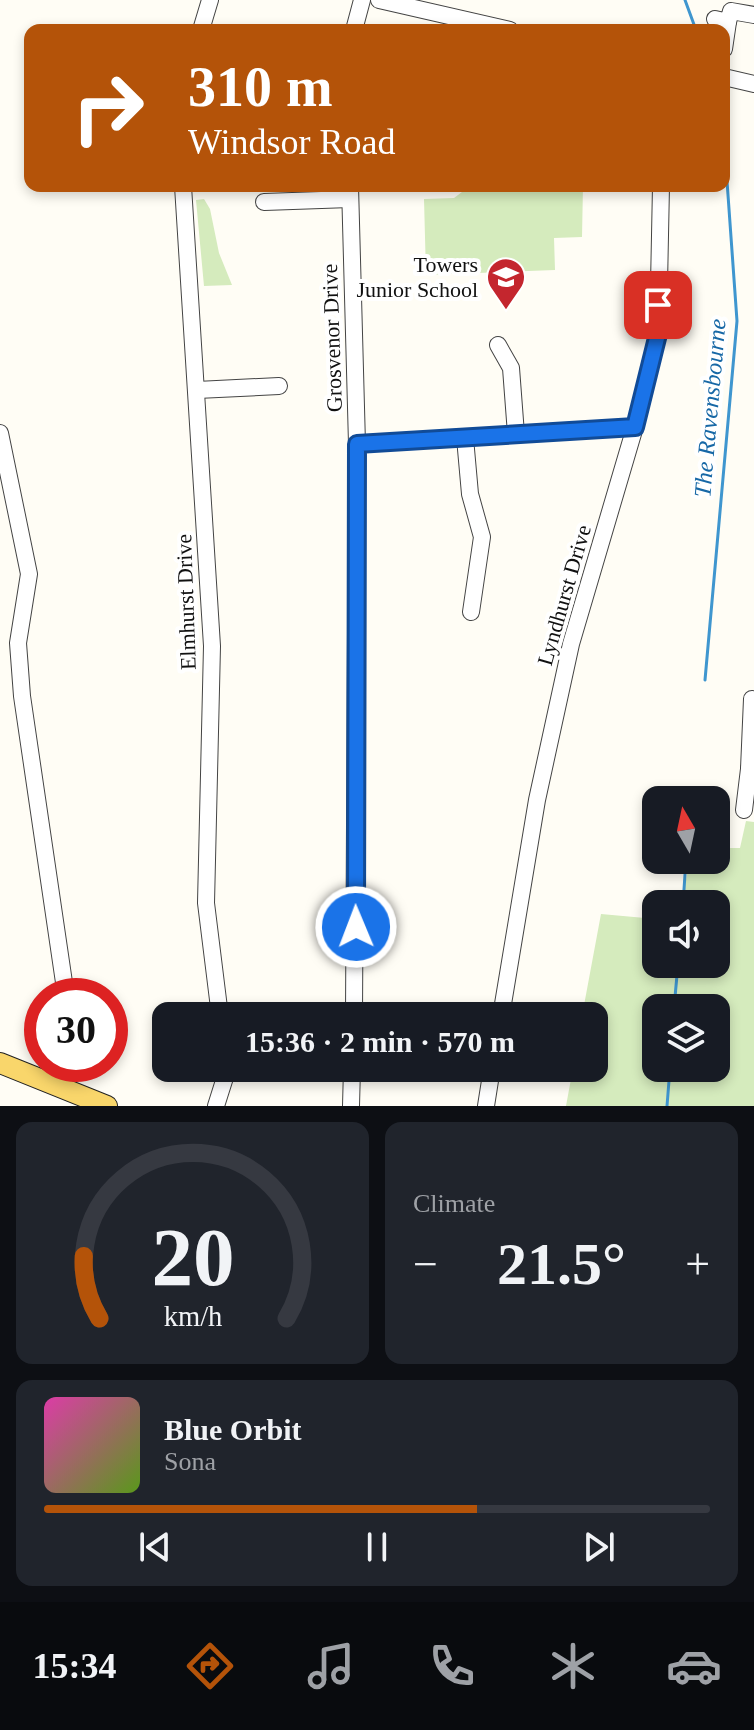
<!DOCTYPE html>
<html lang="en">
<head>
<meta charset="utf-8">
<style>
  :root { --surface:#171b24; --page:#20242c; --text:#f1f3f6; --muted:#9ea1a6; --line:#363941; --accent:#b45309 }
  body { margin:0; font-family:Georgia,serif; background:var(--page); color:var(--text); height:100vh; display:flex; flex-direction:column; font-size:30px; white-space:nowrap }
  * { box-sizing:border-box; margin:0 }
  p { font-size:26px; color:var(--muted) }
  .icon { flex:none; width:44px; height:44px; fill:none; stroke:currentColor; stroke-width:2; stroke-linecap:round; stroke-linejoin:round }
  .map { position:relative; height:1106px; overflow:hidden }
  .side { display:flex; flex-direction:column; gap:16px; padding:16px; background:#0d0f14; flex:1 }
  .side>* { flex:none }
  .hud { position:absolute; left:24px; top:24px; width:706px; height:168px; border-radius:16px; box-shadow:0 4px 12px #0003; background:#b45309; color:#fff; overflow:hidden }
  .needle { width:52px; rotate:351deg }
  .tools { position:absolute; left:642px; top:786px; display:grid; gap:16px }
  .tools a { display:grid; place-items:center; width:88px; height:88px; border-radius:16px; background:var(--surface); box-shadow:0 4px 12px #0003; font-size:40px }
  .speed { position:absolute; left:24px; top:978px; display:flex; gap:16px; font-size:40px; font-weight:700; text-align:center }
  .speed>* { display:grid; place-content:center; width:104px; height:104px; border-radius:50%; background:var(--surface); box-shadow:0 4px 12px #0003; line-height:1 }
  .speed .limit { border:12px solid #d22; background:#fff; color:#111 }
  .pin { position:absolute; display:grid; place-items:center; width:68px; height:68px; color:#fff; margin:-34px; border-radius:16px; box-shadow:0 4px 12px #0006 }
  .me { position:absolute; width:88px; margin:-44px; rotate:359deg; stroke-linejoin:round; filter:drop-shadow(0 0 6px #0008) }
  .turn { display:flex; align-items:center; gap:28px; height:168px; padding:0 32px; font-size:36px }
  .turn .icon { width:104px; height:104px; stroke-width:2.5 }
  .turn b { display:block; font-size:56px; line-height:68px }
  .big { font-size:60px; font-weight:800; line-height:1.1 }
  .side .card { flex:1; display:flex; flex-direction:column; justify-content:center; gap:12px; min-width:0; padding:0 28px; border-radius:16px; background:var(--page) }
  .side .dial { align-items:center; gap:0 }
  .dial svg { height:208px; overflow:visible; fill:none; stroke:var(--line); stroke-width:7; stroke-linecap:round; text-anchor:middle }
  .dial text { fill:var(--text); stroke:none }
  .song { display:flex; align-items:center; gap:24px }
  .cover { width:96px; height:96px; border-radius:12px; background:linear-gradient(135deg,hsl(320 70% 55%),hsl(90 70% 35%)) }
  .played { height:8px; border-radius:4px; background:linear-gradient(90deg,var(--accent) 65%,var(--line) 65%) }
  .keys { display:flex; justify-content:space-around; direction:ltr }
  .heat { display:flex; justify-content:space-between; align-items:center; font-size:44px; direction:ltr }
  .side .tiles { flex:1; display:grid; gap:16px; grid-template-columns:1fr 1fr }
  .card:last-child { grid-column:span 2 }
  .trip { position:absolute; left:152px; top:1002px; width:456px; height:80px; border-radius:16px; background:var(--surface); box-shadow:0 4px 12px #0003; font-weight:800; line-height:80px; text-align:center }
  .tabs { display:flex; height:128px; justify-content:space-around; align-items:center; background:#090b0e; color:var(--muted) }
  .tabs .icon { width:56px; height:56px }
  .tabs .on { color:var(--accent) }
  .tabs b { font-size:36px; color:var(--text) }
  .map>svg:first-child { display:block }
  .green { fill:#d5ebbd; fill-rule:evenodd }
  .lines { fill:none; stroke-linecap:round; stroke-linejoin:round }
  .stream { stroke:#3f96cf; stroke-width:3 }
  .minor-casing { stroke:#444; stroke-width:18 }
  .major-casing { stroke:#222; stroke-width:22 }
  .minor { stroke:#fff; stroke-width:16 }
  .major { stroke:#f9d66b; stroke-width:20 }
  .route-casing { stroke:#114b97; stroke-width:20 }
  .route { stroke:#1a73e8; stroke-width:14 }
  .labels { text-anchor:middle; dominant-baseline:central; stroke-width:8; stroke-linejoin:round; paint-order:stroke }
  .poi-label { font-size:22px; fill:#111; stroke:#fff; text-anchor:end }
  .street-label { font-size:22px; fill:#111; stroke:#fff }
  .water-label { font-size:24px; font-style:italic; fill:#1768a6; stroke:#fff }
</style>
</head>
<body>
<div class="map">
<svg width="754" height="1106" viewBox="0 0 754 1106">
  <rect width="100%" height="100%" fill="#fffdf5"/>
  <!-- green -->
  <g class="green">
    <polygon points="470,186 583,186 582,237 554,238 555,270 426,275 424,199 454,198"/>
    <polygon points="204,199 210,209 219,253 232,285 204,286 196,200"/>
    <path d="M746,821L754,822V1106H566L573,1068H594V1016H582L601,914L656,919V964H716V904H681L690,860H716V848H740ZM656,1008H716V1068H656Z"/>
  </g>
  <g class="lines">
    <!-- stream -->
    <g class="stream">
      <polyline points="685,0 696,30"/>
      <polyline points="705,680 737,321 724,139"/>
      <polyline points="683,904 686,860"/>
      <polyline points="674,1008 678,964"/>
      <polyline points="667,1106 670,1068"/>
    </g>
    <defs>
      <g id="minor">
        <polyline points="379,0 510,30"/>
        <polyline points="715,19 728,22 731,11 754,15"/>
        <polyline points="201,30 210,0"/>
        <polyline points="354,30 362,0"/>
        <polyline points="724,49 728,22"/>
        <polyline points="724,77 754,84"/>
        <polyline points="183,186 212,646 206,903 220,1016"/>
        <polyline points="350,186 357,444 354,1016"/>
        <polyline points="264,202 350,199"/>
        <polyline points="498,345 511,368 516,434"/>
        <polyline points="197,390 279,386"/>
        <polyline points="0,433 29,574 18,643 22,696 66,996"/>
        <polyline points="465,438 470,494 482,537 471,612"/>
        <polyline points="357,444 635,427"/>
        <polyline points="752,699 749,769 754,769"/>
        <polyline points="744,810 749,769"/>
        <polyline points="501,1016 537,800 571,644 635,427 658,334 661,186"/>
        <polyline points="216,1106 228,1068"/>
        <polyline points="351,1106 352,1068"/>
        <polyline points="486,1106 492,1068"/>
      </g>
      <polyline id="major" points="0,1063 107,1106"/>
    </defs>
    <!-- minor casing -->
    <use href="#minor" class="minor-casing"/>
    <!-- major casing -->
    <use href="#major" class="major-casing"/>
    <!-- minor -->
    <use href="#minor" class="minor"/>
    <!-- major -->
    <use href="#major" class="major"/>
  </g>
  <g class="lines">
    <defs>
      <polyline id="route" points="356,927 357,444 635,427 658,334 658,305"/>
    </defs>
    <!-- route casing -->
    <use href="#route" class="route-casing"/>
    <!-- route -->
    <use href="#route" class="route"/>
  </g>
  <!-- icons -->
  <defs>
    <symbol id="school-pin" viewBox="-11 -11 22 30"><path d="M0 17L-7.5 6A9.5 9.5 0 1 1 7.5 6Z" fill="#c4262e" stroke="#fff"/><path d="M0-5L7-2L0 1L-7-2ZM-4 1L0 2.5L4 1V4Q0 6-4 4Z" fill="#fff"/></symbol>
  </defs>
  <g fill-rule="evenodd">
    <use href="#school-pin" x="484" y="255" width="44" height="60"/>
  </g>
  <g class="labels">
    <!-- poi labels -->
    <g class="poi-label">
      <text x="478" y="264">Towers<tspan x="478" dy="25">Junior School</tspan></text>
    </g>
    <!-- street labels -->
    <g class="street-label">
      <text transform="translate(332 338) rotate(-92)">Grosvenor Drive</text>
      <text transform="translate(564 595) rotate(-74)">Lyndhurst Drive</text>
      <text transform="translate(186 602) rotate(-92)">Elmhurst Drive</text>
    </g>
    <!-- water labels -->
    <g class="water-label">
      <text transform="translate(710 408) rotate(-85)">The Ravensbourne</text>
    </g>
  </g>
</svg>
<div class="tools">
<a><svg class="needle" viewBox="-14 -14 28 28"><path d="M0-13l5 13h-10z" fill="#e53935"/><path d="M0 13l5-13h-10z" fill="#9ea1a6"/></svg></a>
<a><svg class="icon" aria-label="sound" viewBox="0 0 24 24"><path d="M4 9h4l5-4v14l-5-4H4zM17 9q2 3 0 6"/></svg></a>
<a><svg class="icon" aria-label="layers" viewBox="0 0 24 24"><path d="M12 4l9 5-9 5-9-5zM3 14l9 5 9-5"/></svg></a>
</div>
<div class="speed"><div class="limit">30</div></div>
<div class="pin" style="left:658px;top:305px;background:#d93025"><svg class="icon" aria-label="arrive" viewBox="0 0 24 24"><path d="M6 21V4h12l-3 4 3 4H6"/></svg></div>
<svg class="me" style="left:356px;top:927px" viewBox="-20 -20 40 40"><circle r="17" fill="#1a73e8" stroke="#fff" stroke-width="3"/><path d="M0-11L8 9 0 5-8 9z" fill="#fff"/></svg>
<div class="trip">15:36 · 2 min · 570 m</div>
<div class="hud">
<div class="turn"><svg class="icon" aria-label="right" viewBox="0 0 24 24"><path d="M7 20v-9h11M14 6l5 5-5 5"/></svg><div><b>310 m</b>Windsor Road</div></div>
</div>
</div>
<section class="side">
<div class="tiles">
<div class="card dial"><svg viewBox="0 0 100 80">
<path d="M14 69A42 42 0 1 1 86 69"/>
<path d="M14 69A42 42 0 0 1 8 45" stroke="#b45309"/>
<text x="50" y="56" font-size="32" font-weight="700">20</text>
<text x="50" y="72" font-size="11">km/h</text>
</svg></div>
<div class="card"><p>Climate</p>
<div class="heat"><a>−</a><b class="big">21.5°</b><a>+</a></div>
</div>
<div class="card">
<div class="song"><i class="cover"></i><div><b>Blue Orbit</b><p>Sona</p></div></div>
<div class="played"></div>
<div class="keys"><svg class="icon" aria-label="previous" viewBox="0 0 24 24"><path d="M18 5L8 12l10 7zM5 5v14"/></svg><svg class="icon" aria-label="pause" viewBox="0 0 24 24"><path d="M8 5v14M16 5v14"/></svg><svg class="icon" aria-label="next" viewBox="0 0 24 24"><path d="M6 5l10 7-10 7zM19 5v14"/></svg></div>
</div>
</div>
</section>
<nav class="tabs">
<b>15:34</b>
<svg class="icon on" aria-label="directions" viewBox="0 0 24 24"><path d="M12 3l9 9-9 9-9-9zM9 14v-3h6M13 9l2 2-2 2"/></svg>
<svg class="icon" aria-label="music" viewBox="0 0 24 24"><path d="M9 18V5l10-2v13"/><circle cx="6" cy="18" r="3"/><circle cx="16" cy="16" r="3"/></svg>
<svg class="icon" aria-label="phone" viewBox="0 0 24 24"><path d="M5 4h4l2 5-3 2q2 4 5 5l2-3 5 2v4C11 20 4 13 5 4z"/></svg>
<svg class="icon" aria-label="climate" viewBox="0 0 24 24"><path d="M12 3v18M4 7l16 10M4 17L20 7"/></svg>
<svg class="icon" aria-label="car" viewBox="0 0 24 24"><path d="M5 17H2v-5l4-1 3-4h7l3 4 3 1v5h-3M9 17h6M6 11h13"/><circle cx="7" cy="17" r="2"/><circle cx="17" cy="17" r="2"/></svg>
</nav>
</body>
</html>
